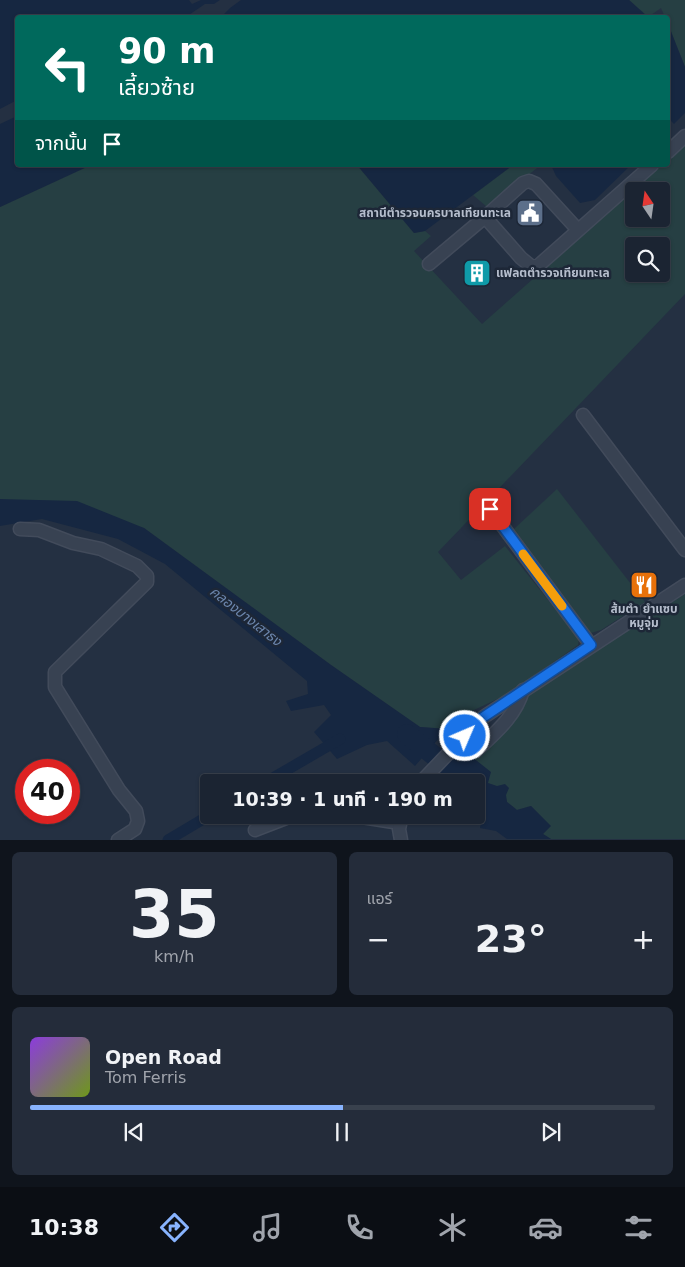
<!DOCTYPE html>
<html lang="th">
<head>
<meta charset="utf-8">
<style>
  :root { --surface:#1b2432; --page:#242c3a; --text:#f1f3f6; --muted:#a0a4ac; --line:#39414d; --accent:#88b3fe }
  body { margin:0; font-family:"DejaVu Sans","Noto Sans Thai",sans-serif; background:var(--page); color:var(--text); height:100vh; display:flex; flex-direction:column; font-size:19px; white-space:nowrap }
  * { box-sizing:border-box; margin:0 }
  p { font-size:16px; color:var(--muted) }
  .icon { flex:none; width:28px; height:28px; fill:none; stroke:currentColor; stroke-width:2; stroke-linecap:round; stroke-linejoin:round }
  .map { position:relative; height:840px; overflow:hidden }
  .details { display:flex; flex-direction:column; gap:12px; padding:12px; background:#0f141c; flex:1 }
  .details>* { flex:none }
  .banner { position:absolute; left:15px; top:15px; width:655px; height:152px; border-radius:5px; box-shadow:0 1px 4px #0004,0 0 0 1px var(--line); background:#00695c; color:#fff; overflow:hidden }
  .needle { width:32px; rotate:347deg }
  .buttons { position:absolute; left:625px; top:182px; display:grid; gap:10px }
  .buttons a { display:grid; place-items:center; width:45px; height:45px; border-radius:5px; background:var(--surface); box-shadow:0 1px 4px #0004,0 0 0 1px var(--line); font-size:25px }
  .speed { position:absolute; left:15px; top:759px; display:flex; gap:10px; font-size:25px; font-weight:700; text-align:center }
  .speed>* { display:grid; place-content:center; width:65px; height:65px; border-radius:50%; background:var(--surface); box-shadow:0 1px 4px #0004,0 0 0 1px var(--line); line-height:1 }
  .speed .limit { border:8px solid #d22; background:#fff; color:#111 }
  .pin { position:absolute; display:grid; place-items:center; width:42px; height:42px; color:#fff; margin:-21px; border-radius:10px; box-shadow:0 2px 8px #0006 }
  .me { position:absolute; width:55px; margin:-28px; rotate:45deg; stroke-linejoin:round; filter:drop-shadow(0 0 4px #0008) }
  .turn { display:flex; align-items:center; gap:18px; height:105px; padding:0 20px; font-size:22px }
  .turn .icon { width:65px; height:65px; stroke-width:2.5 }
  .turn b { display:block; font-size:35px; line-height:42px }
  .then { display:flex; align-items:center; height:48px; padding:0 20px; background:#0003; gap:10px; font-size:19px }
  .big { font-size:38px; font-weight:800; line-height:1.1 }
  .details .tile { flex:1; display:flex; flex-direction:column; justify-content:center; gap:8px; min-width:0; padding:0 18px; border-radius:8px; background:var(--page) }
  .details .dial { align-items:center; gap:0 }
  .dial b { font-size:65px; line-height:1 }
  .song { display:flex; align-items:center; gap:15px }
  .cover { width:60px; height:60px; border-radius:8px; background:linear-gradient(135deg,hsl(270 70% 55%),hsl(80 70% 35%)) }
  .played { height:5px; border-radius:2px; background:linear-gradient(90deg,var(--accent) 50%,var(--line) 50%) }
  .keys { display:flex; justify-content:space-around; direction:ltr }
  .heat { display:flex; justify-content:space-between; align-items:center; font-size:28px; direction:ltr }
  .details .tiles { flex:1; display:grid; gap:12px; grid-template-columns:1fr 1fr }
  .tile:last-child { grid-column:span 2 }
  .trip { position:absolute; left:200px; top:774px; width:285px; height:50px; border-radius:5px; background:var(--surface); box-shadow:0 1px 4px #0004,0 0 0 1px var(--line); font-weight:800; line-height:50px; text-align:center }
  .tabs { display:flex; height:80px; justify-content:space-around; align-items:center; background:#0b0e14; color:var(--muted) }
  .tabs .icon { width:35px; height:35px }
  .tabs .on { color:var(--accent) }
  .tabs b { font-size:22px; color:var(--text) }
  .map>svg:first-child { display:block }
  .green { fill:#263f43; fill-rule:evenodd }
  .water { fill:#162741 }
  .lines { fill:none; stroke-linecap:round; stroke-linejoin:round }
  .canal { stroke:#162741; stroke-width:11 }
  .river { stroke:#162741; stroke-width:20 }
  .minor-casing { stroke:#424b5b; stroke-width:15 }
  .path { stroke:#3f585b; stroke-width:2; stroke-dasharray:4 4; stroke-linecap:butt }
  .minor { stroke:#384252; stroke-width:12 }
  .route-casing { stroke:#114b97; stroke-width:12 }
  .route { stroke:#1a73e8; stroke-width:9 }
  .slow { stroke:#f59e0b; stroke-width:9 }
  .labels { text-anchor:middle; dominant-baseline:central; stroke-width:5; stroke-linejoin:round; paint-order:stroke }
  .poi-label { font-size:12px; font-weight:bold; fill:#b5bdcc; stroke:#1d2737; text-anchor:end }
  .water-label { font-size:14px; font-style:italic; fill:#6c86ad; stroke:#1d2737 }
</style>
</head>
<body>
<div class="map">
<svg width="685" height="840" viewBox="0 0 685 840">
  <rect width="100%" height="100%" fill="#243042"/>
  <!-- green -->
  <g class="green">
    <polygon points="629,0 685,0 685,67 668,24 668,18 665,17 661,8 648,17"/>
    <path d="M685,144V294L438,552L461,580L505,546L579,639L578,645L508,694L474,710L447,729L420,727L331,665L144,528L0,499V207L91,165H357L414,233L425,231L431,236L414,251L482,324L662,165H668V160ZM634,191H661V219H634ZM634,246H661V274H634Z"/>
    <polygon points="513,165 541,165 487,207 473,195"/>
    <polygon points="557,489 645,602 601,630 591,633 514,529"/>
    <path d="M685,594V839H551L543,834L550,826L531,806L517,810L507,802C505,791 498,786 487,783L467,753C524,686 611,641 685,594Z"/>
  </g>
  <!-- water -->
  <g class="water">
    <polygon points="0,0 189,0 192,4 201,0 220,0 214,4 205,4 186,17 18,18 17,100 0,109"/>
    <polygon points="241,0 629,0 648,17 225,17 223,15 230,8"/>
    <polygon points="668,24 685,67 685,113 674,124 668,118"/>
    <polygon points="17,116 18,165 91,165 0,207 0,124"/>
    <polygon points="357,165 513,165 425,231 414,233"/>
    <polygon points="551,165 631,165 595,200 580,203 556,176"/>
    <polygon points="0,499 77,501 144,528 331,665 420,727 447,729 415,766 387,741 367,745 337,759 314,732 331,715 324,705 291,711 286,701 308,694 307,681 165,564 118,539 42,519 0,526"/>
    <polygon points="467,753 491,772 488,783 497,786 505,784 509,788 506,795 507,802 517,810 531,806 551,826 543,834 551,839 507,839 496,831 480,828 483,813 476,805 476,782 457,782 449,773"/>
  </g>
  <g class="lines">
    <!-- canal -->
    <g class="canal">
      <polyline points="266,782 340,739"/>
      <polyline points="168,840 210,815"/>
    </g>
    <!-- river -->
    <polyline class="river" points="407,734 467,782"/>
    <defs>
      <g id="minor">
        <polyline points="668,152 685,136"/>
        <polyline points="578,230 536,184 529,181 523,183 485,217 521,258 532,267 539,265 652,165"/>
        <polyline points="429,264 485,217"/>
        <polyline points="583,415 685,550"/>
        <polyline points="490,509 591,645"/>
        <polyline points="20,529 39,530 73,543 101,549 137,566 147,576 147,582 55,672 55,687 119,790 136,811 138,821 135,829 118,840"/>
        <path d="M476,751C495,733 516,716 523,690"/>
        <polyline points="421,782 482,718 685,585"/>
        <polyline points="349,815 400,823"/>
        <polyline points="255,830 294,815"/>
        <polyline points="401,840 399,829 402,815"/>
      </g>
    </defs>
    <!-- minor casing -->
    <use href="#minor" class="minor-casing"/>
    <!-- path -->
    <polyline class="path" points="668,126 671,133"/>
    <!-- minor -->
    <use href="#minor" class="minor"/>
  </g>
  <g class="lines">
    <defs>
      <polyline id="route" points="465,736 482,718 591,645 490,509"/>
    </defs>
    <!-- route casing -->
    <use href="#route" class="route-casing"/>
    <!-- route -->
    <use href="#route" class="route"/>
    <!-- slow -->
    <polyline class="slow" points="523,554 562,606"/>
  </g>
  <!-- icons -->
  <defs>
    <symbol id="civic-square" viewBox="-11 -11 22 22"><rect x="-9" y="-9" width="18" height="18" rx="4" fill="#5c6f8a" stroke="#1d2737"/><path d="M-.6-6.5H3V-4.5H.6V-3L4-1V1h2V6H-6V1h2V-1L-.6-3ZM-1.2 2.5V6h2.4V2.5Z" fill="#fff"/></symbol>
    <symbol id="building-square" viewBox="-11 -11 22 22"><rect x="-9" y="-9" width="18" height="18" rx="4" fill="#0f9aa8" stroke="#1d2737"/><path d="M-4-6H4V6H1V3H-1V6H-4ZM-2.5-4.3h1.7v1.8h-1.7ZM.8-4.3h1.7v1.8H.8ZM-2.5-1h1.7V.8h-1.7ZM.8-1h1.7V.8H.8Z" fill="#fff"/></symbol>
    <symbol id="restaurant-square" viewBox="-11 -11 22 22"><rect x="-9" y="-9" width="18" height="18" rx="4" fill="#e8710a" stroke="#1d2737"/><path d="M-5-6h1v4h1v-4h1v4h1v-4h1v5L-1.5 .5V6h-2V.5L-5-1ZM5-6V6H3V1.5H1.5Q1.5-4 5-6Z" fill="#fff"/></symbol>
  </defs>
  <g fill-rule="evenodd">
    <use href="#civic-square" x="514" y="197" width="32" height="32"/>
    <use href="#building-square" x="461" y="257" width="32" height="32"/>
    <use href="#restaurant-square" x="628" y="569" width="32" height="32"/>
  </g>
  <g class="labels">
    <!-- poi labels -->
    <g class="poi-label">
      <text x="511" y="213">สถานีตำรวจนครบาลเทียนทะเล</text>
      <text x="496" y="273" text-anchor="start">แฟลตตำรวจเทียนทะเล</text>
      <text x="644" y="609" text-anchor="middle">ส้มตำ ยำแซบ<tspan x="644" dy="14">หมูจุ่ม</tspan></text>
    </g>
    <!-- water labels -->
    <g class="water-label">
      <text transform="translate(246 616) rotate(38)">คลองบางเสาธง</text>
    </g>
  </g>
</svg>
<div class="buttons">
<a><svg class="needle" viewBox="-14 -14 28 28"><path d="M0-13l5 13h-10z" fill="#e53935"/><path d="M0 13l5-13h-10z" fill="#a0a4ac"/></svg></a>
<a><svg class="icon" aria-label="search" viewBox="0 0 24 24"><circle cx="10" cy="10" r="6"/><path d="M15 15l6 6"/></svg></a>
</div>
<div class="speed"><div class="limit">40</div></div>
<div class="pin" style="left:490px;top:509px;background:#d93025"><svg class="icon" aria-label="arrive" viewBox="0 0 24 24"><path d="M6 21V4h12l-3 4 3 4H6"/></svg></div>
<svg class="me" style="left:465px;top:736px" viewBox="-20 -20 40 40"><circle r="17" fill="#1a73e8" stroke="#fff" stroke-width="3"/><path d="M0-11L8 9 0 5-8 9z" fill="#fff"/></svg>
<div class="trip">10:39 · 1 นาที · 190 m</div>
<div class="banner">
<div class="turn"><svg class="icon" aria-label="left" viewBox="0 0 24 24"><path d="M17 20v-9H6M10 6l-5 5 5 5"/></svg><div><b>90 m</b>เลี้ยวซ้าย</div></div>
<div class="then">จากนั้น<svg class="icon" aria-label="arrive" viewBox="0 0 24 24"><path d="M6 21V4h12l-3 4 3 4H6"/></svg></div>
</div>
</div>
<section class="details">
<div class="tiles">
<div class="tile dial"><b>35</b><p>km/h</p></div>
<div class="tile"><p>แอร์</p>
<div class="heat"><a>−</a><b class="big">23°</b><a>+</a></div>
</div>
<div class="tile">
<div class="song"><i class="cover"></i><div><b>Open Road</b><p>Tom Ferris</p></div></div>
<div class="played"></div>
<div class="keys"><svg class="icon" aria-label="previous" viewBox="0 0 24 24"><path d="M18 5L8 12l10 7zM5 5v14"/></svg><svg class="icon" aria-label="pause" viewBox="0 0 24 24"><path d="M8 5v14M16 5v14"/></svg><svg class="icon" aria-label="next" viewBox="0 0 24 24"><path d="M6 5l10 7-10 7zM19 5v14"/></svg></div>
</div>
</div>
</section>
<nav class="tabs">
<b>10:38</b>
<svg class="icon on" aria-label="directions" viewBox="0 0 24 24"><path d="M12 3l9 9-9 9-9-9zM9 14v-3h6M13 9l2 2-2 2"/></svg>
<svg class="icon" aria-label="music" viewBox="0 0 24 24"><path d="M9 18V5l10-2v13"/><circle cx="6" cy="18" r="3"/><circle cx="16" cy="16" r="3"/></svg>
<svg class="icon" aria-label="phone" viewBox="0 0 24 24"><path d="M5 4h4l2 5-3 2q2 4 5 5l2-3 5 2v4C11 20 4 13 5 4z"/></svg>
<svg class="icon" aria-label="climate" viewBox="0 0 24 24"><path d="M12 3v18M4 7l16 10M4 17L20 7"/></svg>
<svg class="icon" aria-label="car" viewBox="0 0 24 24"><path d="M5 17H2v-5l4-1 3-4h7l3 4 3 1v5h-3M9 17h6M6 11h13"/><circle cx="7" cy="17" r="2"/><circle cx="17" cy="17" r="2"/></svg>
<svg class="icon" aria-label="filters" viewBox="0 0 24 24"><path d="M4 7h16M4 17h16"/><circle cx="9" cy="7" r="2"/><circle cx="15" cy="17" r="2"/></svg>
</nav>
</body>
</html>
